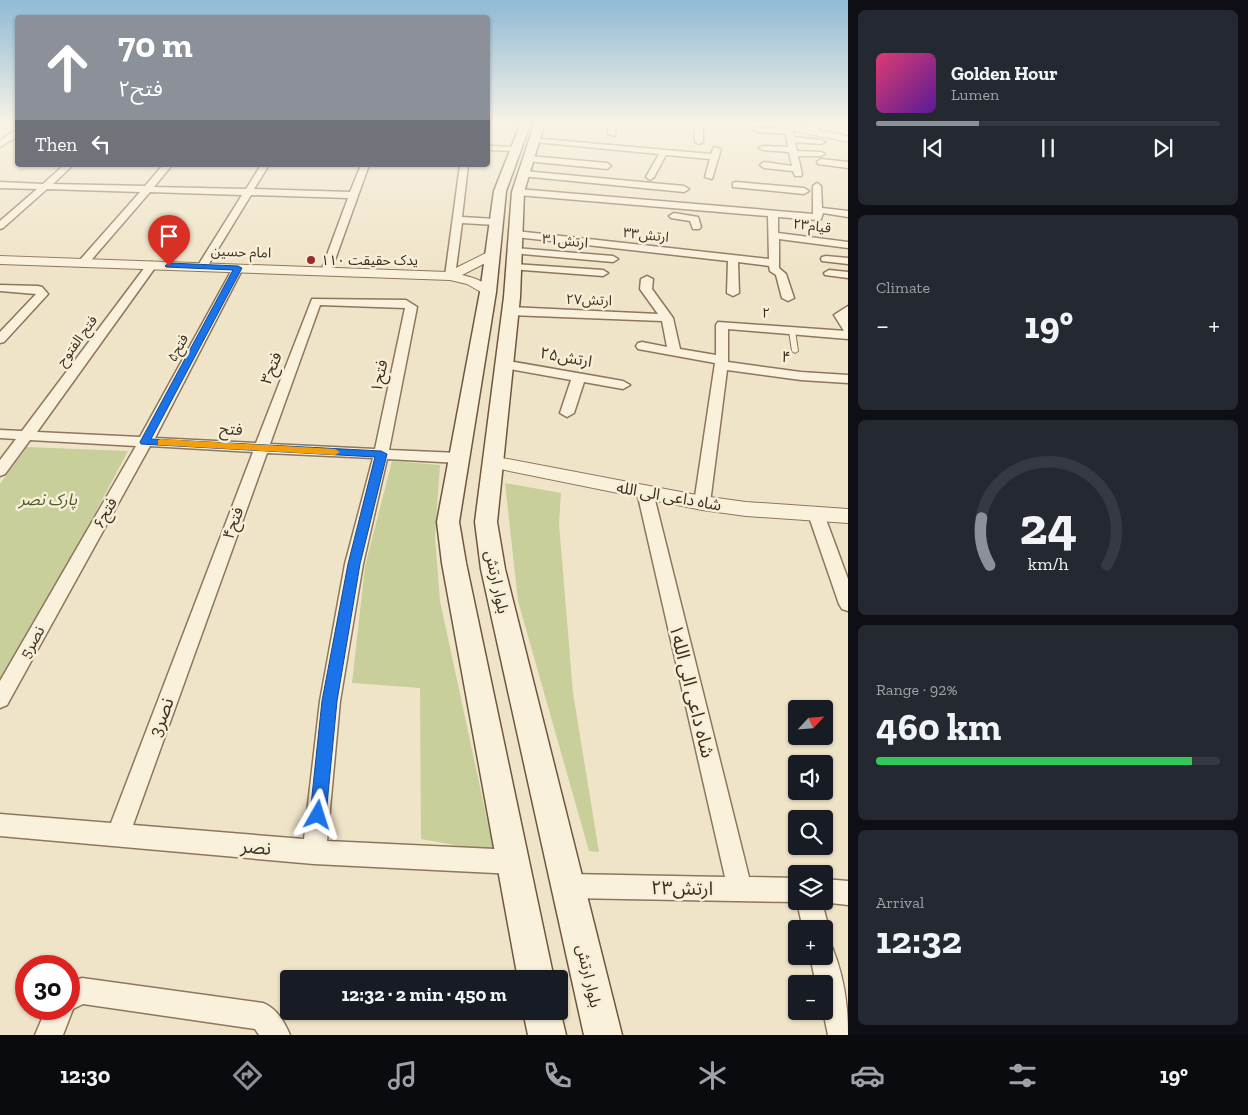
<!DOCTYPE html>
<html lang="en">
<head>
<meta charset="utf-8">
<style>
  :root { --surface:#171b24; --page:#242831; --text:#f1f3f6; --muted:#9ea1a6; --line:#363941; --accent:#8c9099 }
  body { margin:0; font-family:"Zilla Slab","Noto Sans Arabic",serif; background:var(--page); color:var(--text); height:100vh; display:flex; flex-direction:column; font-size:19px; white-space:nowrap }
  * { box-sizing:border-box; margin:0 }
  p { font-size:16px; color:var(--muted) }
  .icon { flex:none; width:28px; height:28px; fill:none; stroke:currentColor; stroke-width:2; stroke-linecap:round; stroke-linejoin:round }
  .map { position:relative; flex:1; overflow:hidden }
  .sheet { display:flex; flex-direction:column; gap:10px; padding:10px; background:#0d0f14; width:400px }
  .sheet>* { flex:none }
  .top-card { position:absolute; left:15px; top:15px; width:475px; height:152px; border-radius:5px; box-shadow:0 1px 4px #0004; background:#8c9099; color:#fff; overflow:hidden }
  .needle { width:32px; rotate:64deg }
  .tools { position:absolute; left:788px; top:700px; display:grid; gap:10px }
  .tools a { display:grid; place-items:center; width:45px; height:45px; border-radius:5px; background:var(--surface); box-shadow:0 1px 4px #0004; font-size:25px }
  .speed { position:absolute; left:15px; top:955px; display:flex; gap:10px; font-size:25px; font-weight:700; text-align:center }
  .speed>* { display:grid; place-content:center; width:65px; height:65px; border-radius:50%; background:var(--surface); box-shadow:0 1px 4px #0004; line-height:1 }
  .speed .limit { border:8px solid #d22; background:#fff; color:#111 }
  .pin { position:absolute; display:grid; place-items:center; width:42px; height:42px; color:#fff; margin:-51px -21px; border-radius:50% 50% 50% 0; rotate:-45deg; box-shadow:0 0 5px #0007 }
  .pin .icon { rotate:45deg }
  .me { position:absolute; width:55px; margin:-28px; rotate:6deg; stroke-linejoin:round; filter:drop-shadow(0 0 4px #0008) }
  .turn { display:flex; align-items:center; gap:18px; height:105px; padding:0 20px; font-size:22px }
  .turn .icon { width:65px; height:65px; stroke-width:2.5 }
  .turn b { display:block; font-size:35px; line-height:42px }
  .then { display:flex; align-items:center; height:48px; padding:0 20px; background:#0003; gap:10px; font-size:19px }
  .big { font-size:38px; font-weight:800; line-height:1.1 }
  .sheet .card { flex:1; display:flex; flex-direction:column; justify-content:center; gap:8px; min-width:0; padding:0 18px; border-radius:8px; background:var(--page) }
  .sheet .dial { align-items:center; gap:0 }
  .dial svg { height:130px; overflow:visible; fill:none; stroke:var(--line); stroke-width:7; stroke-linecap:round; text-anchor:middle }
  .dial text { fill:var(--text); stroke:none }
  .song { display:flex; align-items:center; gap:15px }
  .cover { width:60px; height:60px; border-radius:8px; background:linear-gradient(135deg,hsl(340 70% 55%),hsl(270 70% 35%)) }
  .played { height:5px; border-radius:2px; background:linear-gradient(90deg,var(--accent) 30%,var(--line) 30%) }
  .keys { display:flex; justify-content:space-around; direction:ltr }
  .heat { display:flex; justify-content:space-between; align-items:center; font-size:28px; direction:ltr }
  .charge { height:8px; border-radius:4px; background:linear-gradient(90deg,#34c759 92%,var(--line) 0) }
  .trip { position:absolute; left:280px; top:970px; width:288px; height:50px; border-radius:5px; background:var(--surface); box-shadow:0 1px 4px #0004; font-weight:800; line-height:50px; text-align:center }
  .menu { display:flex; height:80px; justify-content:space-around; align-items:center; background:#090b0e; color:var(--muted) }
  .menu .icon { width:35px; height:35px }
  .menu .selected { color:var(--accent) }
  .menu b { font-size:22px; color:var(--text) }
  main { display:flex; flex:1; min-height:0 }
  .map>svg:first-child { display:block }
  .green { fill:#c9cf9b }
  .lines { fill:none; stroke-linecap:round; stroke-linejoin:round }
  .service-casing { stroke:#8d765c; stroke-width:2 }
  .minor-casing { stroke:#8d765c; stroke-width:3 }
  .tertiary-casing { stroke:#8d765c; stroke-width:2 }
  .secondary-casing { stroke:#6f573f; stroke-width:3 }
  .service { fill:#faf1dc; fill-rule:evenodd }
  .minor { fill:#faf1dc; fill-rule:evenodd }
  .tertiary { fill:#faf1dc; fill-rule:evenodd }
  .secondary { fill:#faf1dc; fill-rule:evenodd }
  .route { fill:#1a73e8; stroke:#114b97 }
  .slow { fill:#f59e0b }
  .poi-dot { fill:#9e2a2b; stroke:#f7eed8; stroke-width:2 }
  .labels { text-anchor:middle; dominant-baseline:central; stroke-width:5; stroke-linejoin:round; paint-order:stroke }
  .far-street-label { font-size:14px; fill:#3d2e20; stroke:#f7eed8 }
  .far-poi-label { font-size:14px; fill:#3d2e20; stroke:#f7eed8; text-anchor:start }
  .street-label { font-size:16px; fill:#3d2e20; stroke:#f7eed8 }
  .park-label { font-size:16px; font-style:italic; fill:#4d5a26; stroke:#f7eed8 }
  .near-street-label { font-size:19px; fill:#3d2e20; stroke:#f7eed8 }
</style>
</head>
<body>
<main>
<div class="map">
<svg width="848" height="1035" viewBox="0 0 848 1035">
  <rect width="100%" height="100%" fill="#f0e4c8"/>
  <!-- green -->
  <g class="green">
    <polygon points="27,447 128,451 0,692 0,484"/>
    <polygon points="392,461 440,465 435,537 440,601 494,852 421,839 420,688 352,683 365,566"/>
    <polygon points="505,483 561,493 559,524 573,693 599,852 589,851 518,601"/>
  </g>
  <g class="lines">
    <defs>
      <polygon id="service" points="792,329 795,331 798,351 795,353 792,351 789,331"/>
      <g id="minor">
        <polygon points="608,122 616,122 615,136 608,134"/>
        <polygon points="695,122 703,122 703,142 699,144 695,142"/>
        <polygon points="804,122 812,122 821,132 814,134"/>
        <polygon points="785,125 791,125 794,137 821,140 825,142 821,144 795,142 797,151 821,152 825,154 821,156 798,156 802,174 801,176 795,176 793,171 764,168 760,165 764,162 792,166 789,152 763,150 759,148 763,146 788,147 786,134 758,132 754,130 758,128 785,129"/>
        <polygon points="15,130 18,130 18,136 0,147 0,141"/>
        <polygon points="531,138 711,154 714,147 721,149 712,179 705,177 710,159 666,155 654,177 650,180 646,177 659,154 534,142 531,142"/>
        <polygon points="488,146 515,147 519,149 515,151 488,150"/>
        <polygon points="529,156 607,163 611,166 607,169 526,161 525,159"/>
        <polygon points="821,159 848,162 848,168 818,164 817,162"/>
        <polygon points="64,165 73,165 53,184 145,186 163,165 172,165 154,187 246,189 261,165 269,165 254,189 350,192 361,165 369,165 331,271 326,274 321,271 348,198 251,195 207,267 202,270 197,267 242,195 150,192 87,265 79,265 78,263 79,261 140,192 47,189 3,228 0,229 0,221 37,189 0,188 0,182 43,184"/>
        <polygon points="460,165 468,165 462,217 496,219 501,222 496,225 462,223 455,276 450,279 445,276"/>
        <polygon points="524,171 684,186 689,189 684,192 521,176 521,172"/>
        <polygon points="736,182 804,188 809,191 804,194 733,187 733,183"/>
        <polygon points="817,183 821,186 822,208 848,211 848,217 823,213 821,219 818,220 778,217 778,233 848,242 848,248 779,239 779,268 786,274 794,298 788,301 782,298 776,275 770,271 769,266 738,262 739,293 733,296 727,293 728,261 516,237 511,234 516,231 769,259 768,216 518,195 513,192 518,189 813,214 813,186"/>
        <polygon points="674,213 698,217 701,227 699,229 693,229 690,221 671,218 669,216"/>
        <polygon points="515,248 613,256 618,259 613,262 511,253 510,251 511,249"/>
        <polygon points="826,256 848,258 848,264 822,261 821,259 822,257"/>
        <path d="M152,262L157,265L37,432L140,437L234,266H242L243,268L155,438L256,443L312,299L406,300L417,307L389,450L459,453L464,455L466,458L464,461L459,463L387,459L363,564L340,701L327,841L513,850L521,854L525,862L521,870L513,874L314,864L0,836V814L111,823L253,452L150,446L7,705L0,708V681L136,446L30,440L5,474L0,476V460L16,439L0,438V430L22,431L148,263ZM320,305L405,308L375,449L270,444ZM267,453L373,458L345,564L320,701L304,839L133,825Z"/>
        <polygon points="514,264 603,270 608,273 603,276 510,269 509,267 510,265"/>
        <polygon points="829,270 848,272 848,278 825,275 824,273"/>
        <polygon points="647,276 653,279 652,289 673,318 680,349 716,355 716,325 718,322 846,331 844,331 834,315 848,306 848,339 728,329 728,362 801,372 848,375 848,383 801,380 727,370 710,503 708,507 702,508 696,507 694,503 715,363 638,349 636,346 638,343 642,342 667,347 662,321 510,315 504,311 510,307 658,314 640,289 641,279"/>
        <polygon points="0,285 38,286 42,287 48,294 4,342 0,343 0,332 36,294 0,291"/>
        <polygon points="503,360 623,381 630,385 623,389 584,382 574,413 567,417 560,413 571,380 498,367 497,364"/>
        <polygon points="645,487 651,488 653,492 749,877 796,878 796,901 824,901 824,879 848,881 848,905 822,902 829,929 824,938 824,929 803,929 797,902 568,898 559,895 556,886 559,877 568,874 725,877 637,492 639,488"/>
        <polygon points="816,509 822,510 824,514 848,579 848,611 842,609 839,604 808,514 810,510"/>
        <path d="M824,943L832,947C844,976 848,1004 848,1035H828L823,1011L824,984H816L810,956H824Z"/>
        <path d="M82,978L263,1003C277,1009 284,1021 290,1035H259L255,1029L83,1004L73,1009L63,1035H35L46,1009H69V983Z"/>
      </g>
      <g id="tertiary">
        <polygon points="761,122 780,122 848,136 848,142 766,125"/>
        <path d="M492,250L497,251L498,254L497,257L462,275C475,278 487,282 495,292L493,295L488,296L467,284L450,280L0,264V256L448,272Z"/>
        <polygon points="492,456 702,496 746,502 848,509 848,523 746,516 702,510 485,466 483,462 485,458"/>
      </g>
      <g id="secondary">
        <polygon points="524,122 530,125 506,191 496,292 459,522 466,563 554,979 518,979 442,563 437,522 480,292 494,191 520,125"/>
        <polygon points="535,122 545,122 524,192 520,297 497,522 505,569 622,1035 584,1035 481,569 475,522 504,297 512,192"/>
        <polygon points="559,1006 566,1035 528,1035 523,1011 559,1011"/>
      </g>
    </defs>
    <!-- service casing -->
    <use href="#service" class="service-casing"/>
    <!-- minor casing -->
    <use href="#minor" class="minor-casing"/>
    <!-- tertiary casing -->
    <use href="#tertiary" class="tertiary-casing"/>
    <!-- secondary casing -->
    <use href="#secondary" class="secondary-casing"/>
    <!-- service -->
    <use href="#service" class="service"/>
    <!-- minor -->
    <use href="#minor" class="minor"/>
    <!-- tertiary -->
    <use href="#tertiary" class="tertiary"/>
    <!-- secondary -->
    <use href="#secondary" class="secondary"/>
  </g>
  <!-- sky -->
  <linearGradient id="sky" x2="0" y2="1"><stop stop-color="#8fbad6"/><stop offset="0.46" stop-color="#f8f3e6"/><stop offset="1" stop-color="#f8f3e6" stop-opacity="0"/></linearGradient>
  <rect width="848" height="267" fill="url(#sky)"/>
  <!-- route -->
  <polygon class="route" points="169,263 238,266 242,268 151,439 381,451 387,454 360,564 337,701 326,815 324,820 318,822 312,820 310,815 322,701 348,564 375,457 141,444 140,442 233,270 166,267 165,266"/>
  <!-- slow -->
  <polygon class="slow" points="161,439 335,449 340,452 335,455 158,445 158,440"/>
  <!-- markers -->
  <circle class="poi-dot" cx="311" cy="260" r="5"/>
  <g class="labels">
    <!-- far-street labels -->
    <g class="far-street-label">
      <text transform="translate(812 226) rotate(7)">قیام۲۳</text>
      <text transform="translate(646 235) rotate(6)">ارتش۳۳</text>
      <text transform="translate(565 241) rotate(5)">ارتش۳۱</text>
      <text transform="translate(241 252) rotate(2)">امام حسین</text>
      <text transform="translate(589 300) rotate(2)">ارتش۲۷</text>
      <text transform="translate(766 313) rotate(5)">۲</text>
      <text transform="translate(77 341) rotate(-54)">فتح الفتوح</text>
      <text transform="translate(178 348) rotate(-62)">۵فتح</text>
    </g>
    <!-- far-poi labels -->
    <g class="far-poi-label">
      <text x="321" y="260">یدک حقیقت ۱۱۰</text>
    </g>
    <!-- street labels -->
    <g class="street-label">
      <text transform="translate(566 357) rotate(10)">ارتش۲۵</text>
      <text transform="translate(786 357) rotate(8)">۴</text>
      <text transform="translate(271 368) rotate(-69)">۳فتح</text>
      <text transform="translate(379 376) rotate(-79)">۱فتح</text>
      <text transform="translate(231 429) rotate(3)">فتح</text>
      <text transform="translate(669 496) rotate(10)">شاه داعی الی الله</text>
      <text transform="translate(105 513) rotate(-61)">۶فتح</text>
      <text transform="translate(233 523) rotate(-70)">فتح۴</text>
      <text transform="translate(497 582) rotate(78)">بلوار ارتش</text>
      <text transform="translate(32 642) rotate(-61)">5نصر</text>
      <text transform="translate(589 976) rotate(77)">بلوار ارتش</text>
    </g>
    <!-- park labels -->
    <g class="park-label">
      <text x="48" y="499">پارک نصر</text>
    </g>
    <!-- near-street labels -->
    <g class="near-street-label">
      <text transform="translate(692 691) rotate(76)">شاه داعی الی الله۱</text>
      <text transform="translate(161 717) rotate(-70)">3نصر</text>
      <text transform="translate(256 847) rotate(5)">نصر</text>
      <text transform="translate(682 888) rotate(1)">ارتش۲۳</text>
    </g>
  </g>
</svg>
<div class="tools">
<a><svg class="needle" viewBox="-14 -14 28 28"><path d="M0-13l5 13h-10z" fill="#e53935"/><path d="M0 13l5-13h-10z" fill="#9ea1a6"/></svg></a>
<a><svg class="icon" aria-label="sound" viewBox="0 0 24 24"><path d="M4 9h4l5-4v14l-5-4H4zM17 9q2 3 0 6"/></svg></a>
<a><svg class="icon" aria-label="search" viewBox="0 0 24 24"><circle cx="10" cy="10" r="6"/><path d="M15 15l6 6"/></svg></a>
<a><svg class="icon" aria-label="layers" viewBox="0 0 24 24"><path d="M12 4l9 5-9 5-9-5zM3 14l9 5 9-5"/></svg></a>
<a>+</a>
<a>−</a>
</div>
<div class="speed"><div class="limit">30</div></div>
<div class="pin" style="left:169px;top:266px;background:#d93025"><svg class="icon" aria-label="arrive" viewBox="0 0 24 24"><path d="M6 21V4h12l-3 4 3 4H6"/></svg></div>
<svg class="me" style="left:318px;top:815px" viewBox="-20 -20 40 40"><path d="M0-17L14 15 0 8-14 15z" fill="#1a73e8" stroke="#fff" stroke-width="4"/></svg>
<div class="trip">12:32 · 2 min · 450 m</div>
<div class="top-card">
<div class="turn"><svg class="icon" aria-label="ahead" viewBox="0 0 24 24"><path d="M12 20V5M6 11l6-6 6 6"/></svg><div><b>70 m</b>۲فتح</div></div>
<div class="then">Then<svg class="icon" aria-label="left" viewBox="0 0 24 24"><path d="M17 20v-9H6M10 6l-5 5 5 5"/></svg></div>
</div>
</div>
<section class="sheet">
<div class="card">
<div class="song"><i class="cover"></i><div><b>Golden Hour</b><p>Lumen</p></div></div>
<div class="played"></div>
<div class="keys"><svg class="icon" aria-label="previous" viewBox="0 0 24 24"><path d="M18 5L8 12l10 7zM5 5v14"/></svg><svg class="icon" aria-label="pause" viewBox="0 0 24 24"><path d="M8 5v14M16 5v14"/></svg><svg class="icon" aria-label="next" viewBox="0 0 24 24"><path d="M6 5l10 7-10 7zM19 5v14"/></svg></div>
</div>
<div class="card"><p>Climate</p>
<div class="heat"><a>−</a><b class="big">19°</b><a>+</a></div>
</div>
<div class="card dial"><svg viewBox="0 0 100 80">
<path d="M14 69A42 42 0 1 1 86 69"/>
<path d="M14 69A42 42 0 0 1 9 40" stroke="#8c9099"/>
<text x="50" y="56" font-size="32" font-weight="700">24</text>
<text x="50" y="72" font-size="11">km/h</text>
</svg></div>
<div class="card"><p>Range · 92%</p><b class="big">460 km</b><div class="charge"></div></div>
<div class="card"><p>Arrival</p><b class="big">12:32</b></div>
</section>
</main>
<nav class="menu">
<b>12:30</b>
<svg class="icon selected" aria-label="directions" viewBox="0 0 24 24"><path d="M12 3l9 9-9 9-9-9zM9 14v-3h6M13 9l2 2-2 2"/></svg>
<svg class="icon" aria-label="music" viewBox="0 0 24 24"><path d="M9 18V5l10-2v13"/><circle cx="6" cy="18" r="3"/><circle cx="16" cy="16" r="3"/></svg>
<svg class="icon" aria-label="phone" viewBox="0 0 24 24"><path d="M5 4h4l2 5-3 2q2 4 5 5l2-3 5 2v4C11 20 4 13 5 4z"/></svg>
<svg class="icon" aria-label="climate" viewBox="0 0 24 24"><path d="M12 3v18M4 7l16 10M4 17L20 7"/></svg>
<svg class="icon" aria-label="car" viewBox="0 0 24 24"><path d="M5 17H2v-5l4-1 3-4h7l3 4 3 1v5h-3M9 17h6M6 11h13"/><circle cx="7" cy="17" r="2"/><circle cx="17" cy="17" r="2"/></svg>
<svg class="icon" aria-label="filters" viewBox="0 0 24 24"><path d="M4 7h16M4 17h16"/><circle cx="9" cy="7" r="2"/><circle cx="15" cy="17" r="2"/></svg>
<b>19°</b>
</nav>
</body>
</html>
